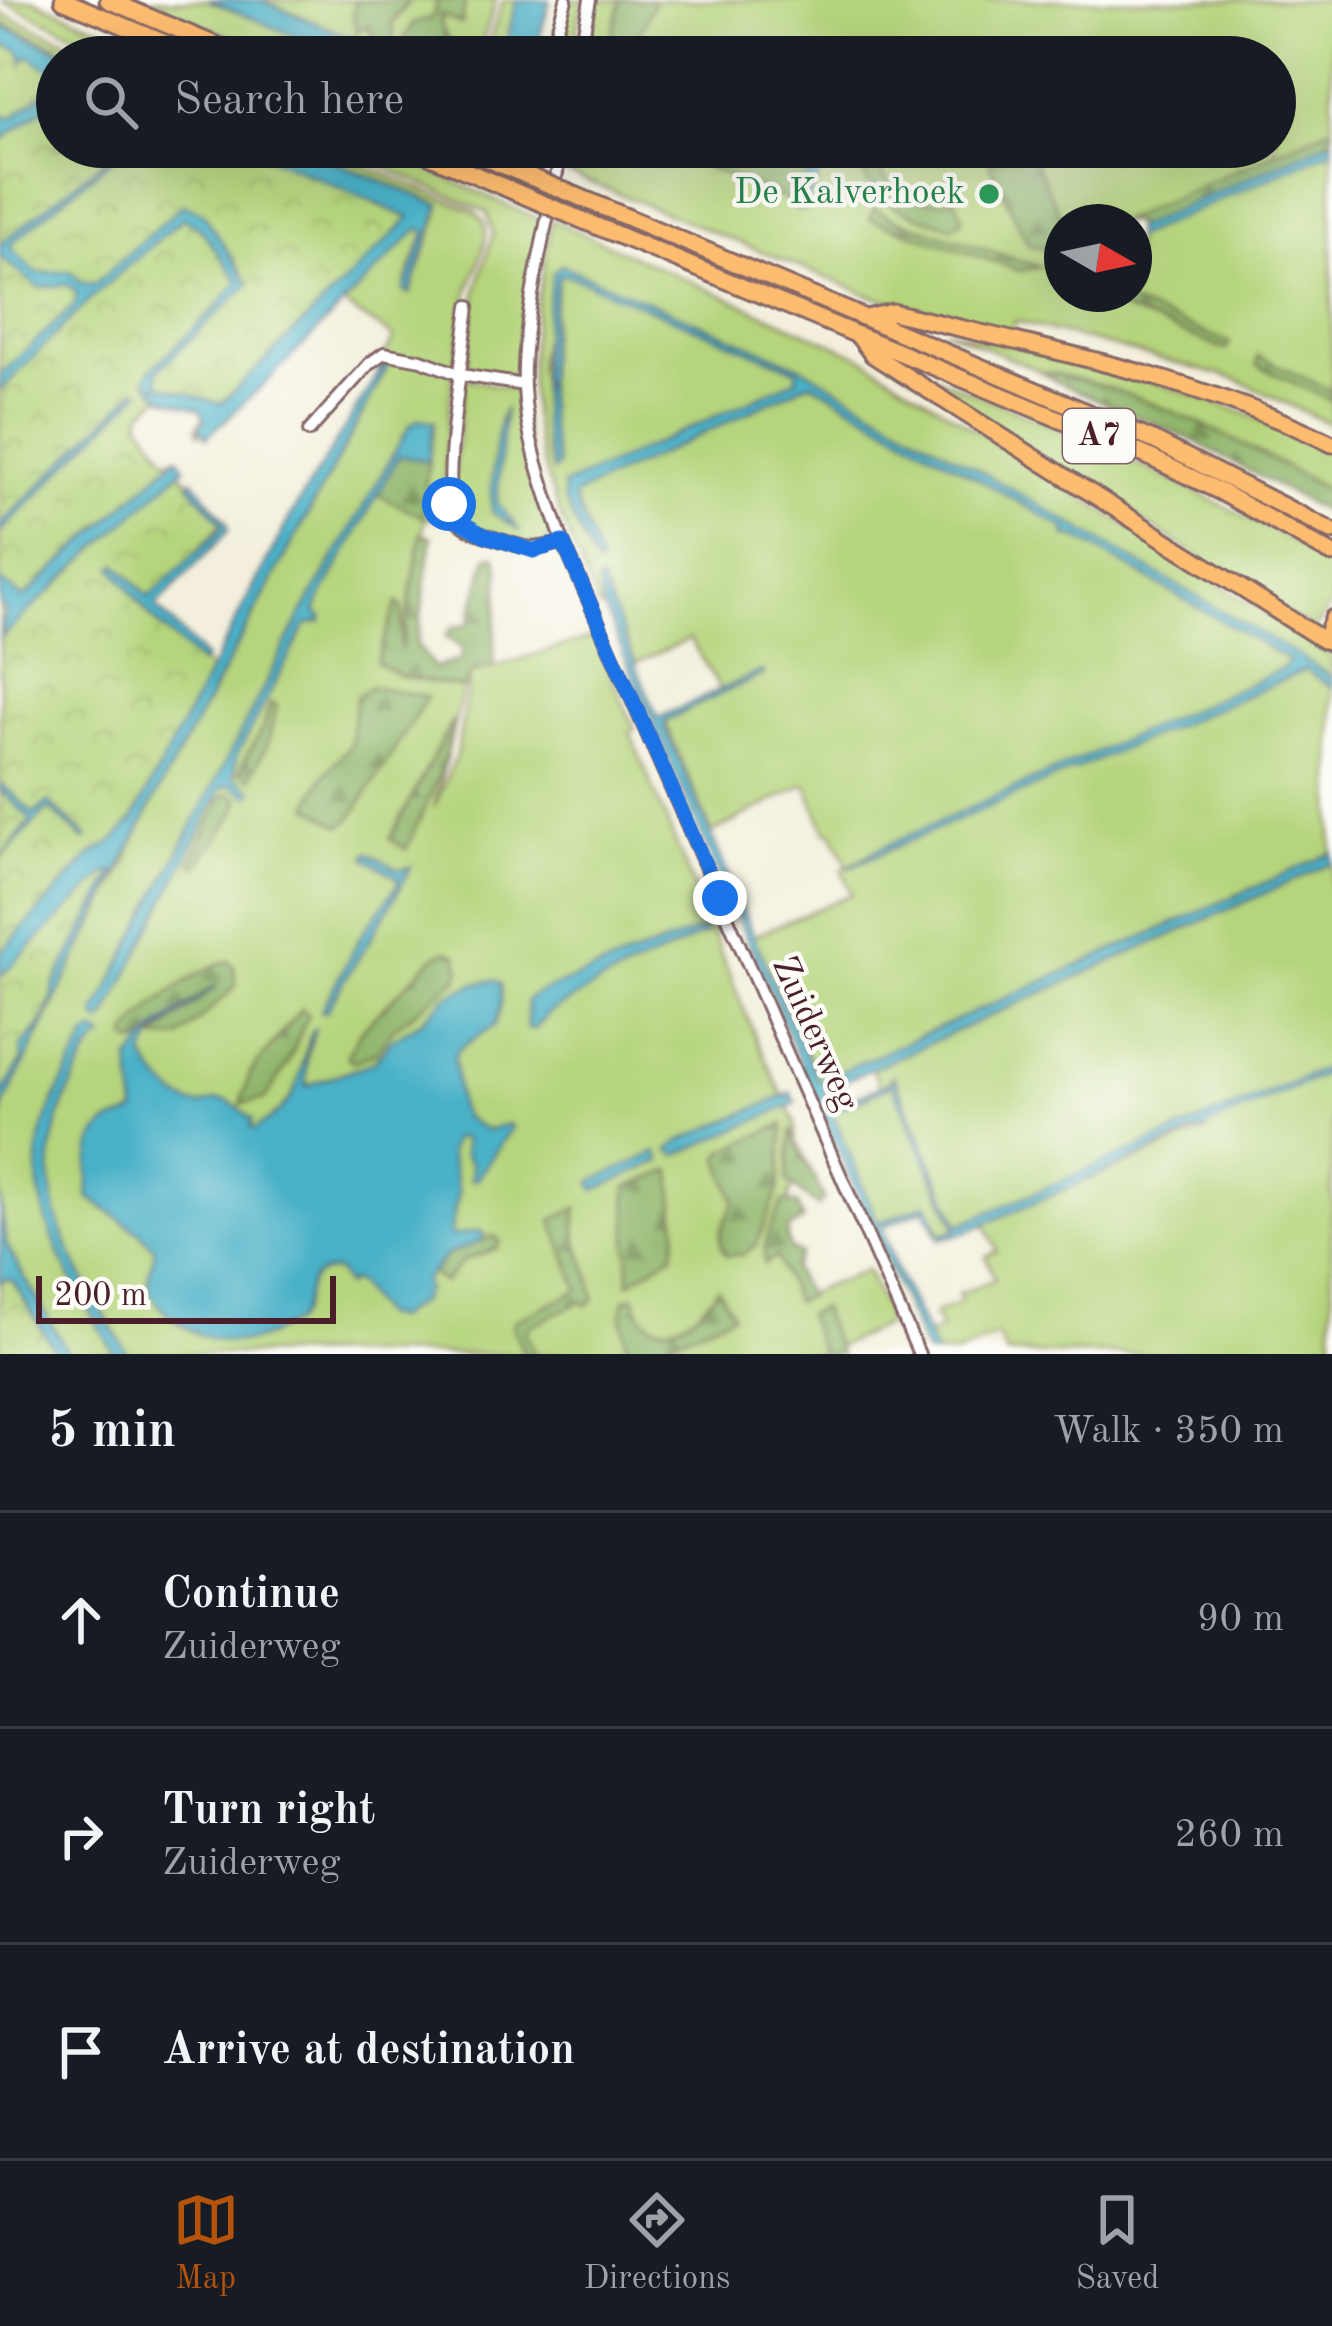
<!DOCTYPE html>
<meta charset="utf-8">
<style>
body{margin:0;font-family:"Old Standard TT",serif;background:#20242c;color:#f1f3f6}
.compass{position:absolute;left:1044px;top:204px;width:108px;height:108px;border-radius:50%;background:#171b24;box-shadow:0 12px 48px #0002;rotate:99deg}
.scale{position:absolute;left:36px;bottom:30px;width:300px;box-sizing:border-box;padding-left:12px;border:6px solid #4a1f2b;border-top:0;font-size:33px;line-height:42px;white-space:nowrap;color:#4a1f2b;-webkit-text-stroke:9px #fdfcf7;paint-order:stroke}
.stop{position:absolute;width:36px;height:36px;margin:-27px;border:9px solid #1a73e8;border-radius:50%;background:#fff}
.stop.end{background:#1a73e8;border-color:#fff;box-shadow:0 3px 12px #0008}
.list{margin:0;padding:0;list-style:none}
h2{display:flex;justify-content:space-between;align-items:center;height:156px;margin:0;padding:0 48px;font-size:51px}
h2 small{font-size:39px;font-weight:400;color:#9ea1a6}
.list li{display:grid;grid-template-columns:78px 1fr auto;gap:36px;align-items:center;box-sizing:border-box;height:216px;padding:0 48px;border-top:3px solid #363941}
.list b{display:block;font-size:45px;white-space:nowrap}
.list p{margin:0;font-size:39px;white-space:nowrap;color:#9ea1a6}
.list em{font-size:39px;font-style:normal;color:#9ea1a6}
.icon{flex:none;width:66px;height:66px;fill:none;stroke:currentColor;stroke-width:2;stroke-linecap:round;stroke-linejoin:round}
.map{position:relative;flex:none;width:1332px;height:1354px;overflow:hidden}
.search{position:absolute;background:#171b24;box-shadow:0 12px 48px #0002;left:36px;right:36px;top:36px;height:132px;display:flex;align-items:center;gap:30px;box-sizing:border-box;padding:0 42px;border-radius:66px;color:#9ea1a6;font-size:45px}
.sheet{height:804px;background:#171b24}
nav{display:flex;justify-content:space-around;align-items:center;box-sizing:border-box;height:168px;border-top:3px solid #363941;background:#171b24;font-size:33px;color:#9ea1a6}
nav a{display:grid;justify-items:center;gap:6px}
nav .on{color:#b45309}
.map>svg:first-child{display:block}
</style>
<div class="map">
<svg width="1332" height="1354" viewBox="0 0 1332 1354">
<defs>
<pattern id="forest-firs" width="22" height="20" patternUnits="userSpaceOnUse" patternTransform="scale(3)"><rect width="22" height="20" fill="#90b66c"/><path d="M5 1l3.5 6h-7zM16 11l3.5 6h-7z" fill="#789359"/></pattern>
<pattern id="park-crowns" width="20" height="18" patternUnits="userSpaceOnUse" patternTransform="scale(3)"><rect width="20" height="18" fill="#b5d47c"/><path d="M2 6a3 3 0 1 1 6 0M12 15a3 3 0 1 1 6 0" fill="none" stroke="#9db66b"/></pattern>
</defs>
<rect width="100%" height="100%" fill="#fdfcf7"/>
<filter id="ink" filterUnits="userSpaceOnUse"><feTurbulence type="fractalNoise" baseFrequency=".00833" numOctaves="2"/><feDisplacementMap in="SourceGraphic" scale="24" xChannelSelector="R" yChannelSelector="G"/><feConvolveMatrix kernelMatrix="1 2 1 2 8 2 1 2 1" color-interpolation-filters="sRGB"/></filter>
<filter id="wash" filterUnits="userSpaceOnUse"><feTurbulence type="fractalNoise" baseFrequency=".004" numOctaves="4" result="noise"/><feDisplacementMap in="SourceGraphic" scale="48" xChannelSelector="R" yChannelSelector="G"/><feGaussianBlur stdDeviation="2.7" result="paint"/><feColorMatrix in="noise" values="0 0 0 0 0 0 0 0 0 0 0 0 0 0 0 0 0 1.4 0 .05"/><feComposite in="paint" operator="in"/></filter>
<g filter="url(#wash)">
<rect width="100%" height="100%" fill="#f3efdc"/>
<path fill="#b5d47c" stroke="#807a54" stroke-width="3" fill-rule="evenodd" d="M0,0H34L170,57H127Z
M143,0H208L345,57H279Z
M261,0H356L353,14L357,31L362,26L390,27L410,0H496L478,57H398Z
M503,0H517L503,57H484Z
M566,0H583L572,57H550Z
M592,0H1332V425L1236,379L1015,321L1011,332L874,297L562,171L567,147H1275V57H582ZM1062,222H1134V294H1062Z
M0,13L106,57H76L0,25Z
M298,147H319L472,210C480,215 486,222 486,232C485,253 472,276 467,296C457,348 434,475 452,521L425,518L403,673L465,680L434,808L457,753L470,674L594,637L635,729L630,732L759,1046L795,1121L796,1175L777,1238L798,1297L867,1270L890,1323L837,1347L821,1309L834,1354H62L6,1245L0,1195L3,1107L156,796L388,366L378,369L394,337L342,304L418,228L426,231L406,281L410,293L439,214L440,204ZM434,422L425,490L383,473Z
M338,147H379L542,221L518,372L513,376L473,370L467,362L477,288L493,234L487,212Z
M552,220L862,357L1332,656V677L800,366L561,265L538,360L546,449L553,471L558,466C539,402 548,341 559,276L568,274L797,370L798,379L564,486L600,564L574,497L579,493L811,382L1066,529V536L1078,538L1289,660L1284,668L878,849L848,867L1305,670L1332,687V853L819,1081L753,936L852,894L842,871L847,865L832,832H826L806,784L712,833L665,722L763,672L721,691L690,639L636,663L600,581L597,584L604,608L599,609C569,535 531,460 530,378C530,325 544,272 552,220Z
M944,329C1076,362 1210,389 1332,452V493L1201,424L1146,402L1040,371Z
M878,353C1033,417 1187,480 1332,564V604L1314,630Z
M468,379L517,390L532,468L552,531L545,543L530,545L471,525L456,509L452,489L464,383Z
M1332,863V1065L963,1227L959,1225L894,1076L880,1087L872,1069Z
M1332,1071V1354H1006L998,1336L957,1354H936L927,1336L940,1330L934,1314L961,1302L958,1294L995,1279L986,1256L997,1251L985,1223L1206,1131L1207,1126Z
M892,1085L956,1227L954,1230L940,1234L927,1204L878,1223L832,1112Z"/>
<path fill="url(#forest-firs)" stroke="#6d6a4c" stroke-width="3" d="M356,0H410L392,21L394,36L388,51L376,43L368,25L356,32L353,14Z
M437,0H465L462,24L440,15L443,31L460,57H411L398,49L413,24L433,17Z
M621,0H655L629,57H606Z
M1332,127V140L1134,229V222H1119Z
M657,147H822L794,208L787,200Z
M860,147H873C876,186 918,210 955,198L963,219L952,227C910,213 856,203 860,147Z
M1028,147L1064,222L1062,255L1028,244L989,163Z
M874,207L891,218L1040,267L1020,271L870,219Z
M1082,294H1106L1230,343L1226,350Z
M1258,356L1332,391V401L1257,365Z
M1040,371C1144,390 1241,441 1332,493V516L1192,440L1058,383Z
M393,454L428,461L423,517L372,492Z
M421,534L432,537L417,645L435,668L460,660L463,649L446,636L452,627L469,624L487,557L495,555L500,569L493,667L470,674L464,688L402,677L376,662L397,603L402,606L401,650Z
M371,686L427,697L351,819L341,826L309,806L322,778L350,745L356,697Z
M270,703L277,706L268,742L251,778L238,772L264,725Z
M452,721L445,763L406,849L390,839Z
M228,793L239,798C238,818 209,846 198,866L191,863L221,798Z
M446,951L457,955L461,969L457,979L394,1028L375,1053L353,1062L347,1056L361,1030L435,956Z
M228,961L234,966L236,986L180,1038L153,1039L217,985C192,998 155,1040 134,1044L127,1039C134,1014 202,966 228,961Z
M301,1009L308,1015L288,1063L265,1099L241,1104L250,1073Z
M784,1124L779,1190L756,1245L742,1255H726C712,1235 727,1220 735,1201L720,1159L723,1151Z
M791,1132L824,1198L818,1207L787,1181Z
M672,1170L677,1232L673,1254L629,1283L627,1187Z
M783,1202L797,1204L803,1220L788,1229L787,1241L791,1250L800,1254L793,1268L807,1296L795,1302L776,1256L765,1264C761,1241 773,1222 783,1202Z
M578,1208C568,1241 593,1267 594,1299L587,1306L582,1301L528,1327L526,1332L535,1354H524L513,1328L515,1320L579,1290L552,1220Z
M494,1236L500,1241L497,1248L463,1261L443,1283L432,1274L446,1255Z
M718,1288L733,1314L642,1354H628L622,1317L625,1299L634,1297C648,1351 698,1320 718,1288Z
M820,1308L840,1354H822L806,1315Z"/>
<path fill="url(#park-crowns)" stroke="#807a54" stroke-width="3" d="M0,22L83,57H57V147H295L386,183L417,227L205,432L199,434L197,427L205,416L204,409L160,397L142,412L141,422L168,460L175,457L182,464L178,468L224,522L150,602L215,676L130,847L129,858L0,1103Z
M0,1211L5,1265L62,1354H0Z"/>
<path fill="#49b1c8" stroke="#4a687a" stroke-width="3" fill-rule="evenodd" d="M208,0H261L397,57H345Z
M517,0H550L534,57H503Z
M0,25L76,57H57V69L45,67L28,55L23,62L20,51L0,44Z
M57,84V99L0,141V113L11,118Z
M1332,140V150L1134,238V229Z
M121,147H126L13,242L11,248L37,273L69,271L82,282L94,284L183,204L204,214L249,284L158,370L159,384L153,388L146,380L149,371L216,308L238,281L200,228L183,218L90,299L0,391V375L74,305L77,294L68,284L39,288L0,257V244Z
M246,147H298L440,205L410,294L404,291L426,232L419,228L270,379L207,437L199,426L205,420L200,409L165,398L154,390L161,385L221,404L410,218Z
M822,147H832L803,211L794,208Z
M561,265L800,366L1295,654L1332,677V687L1305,670L847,868L878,849L1284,668L1289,660L1078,538L1065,536L1066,529L811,382L579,493L574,498L598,557L600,565L596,566L564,500L563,486L797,379V370L568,275L559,276C546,339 540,404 558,466L553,471C532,405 542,339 553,273Z
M384,364H389L156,796L3,1107L0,1130V1097L22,1060L21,1046C38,1031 53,1008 54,985L114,872L106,873L0,977V953L91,855L111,843L132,821L291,515Z
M137,389L139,393L0,533V525Z
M504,411L497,503L520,531L492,512C490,494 495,423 504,411Z
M418,419L434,422L428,461L399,456L318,603L316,612L322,617L321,622L306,625L236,757L233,776L253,791L249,796L231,785L222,787L106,1018L100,1023L95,1015L300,617L410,425Z
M178,456L185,467L0,638L5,611L0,605V580L23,598Z
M193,480L227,522L228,531L156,606L205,658L200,664L150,616L113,568L117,564L149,597L220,530L222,523L189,484Z
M601,581L658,718L762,671L764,674L677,715L665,722V728C718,845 762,965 819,1081L1332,853V863L824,1090L829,1108L890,1082L893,1076L959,1225L1332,1065V1071L1208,1126L1204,1132L1200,1130L964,1233L939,1239L925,1209L882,1227L896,1269L936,1354H926C819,1107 711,857 604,608L597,583ZM892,1085L956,1226L954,1231L940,1234L928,1203L878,1223L832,1112Z
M2,784L34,814L48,802L87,837L84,840L51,810H47L0,859L31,820L0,790Z
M368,852L399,870L411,867C385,919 354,962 326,1012L321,1011L360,937L398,884V878L366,858Z
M704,928V934L597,985L549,1013L534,1029H527V1000L535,994Z
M495,980L501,984V1005L495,1025L460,1048L454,1057L459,1108L464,1117L487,1131L508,1124L512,1127L477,1179L471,1180L472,1165L464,1154V1139L454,1138L449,1151L458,1192L450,1236L481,1231L484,1234L481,1241L446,1255L423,1282L427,1289L421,1295L422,1300L395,1319L381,1316L356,1283L350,1281L346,1286L337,1271C298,1268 312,1305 294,1322C290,1326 283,1327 278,1330C242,1353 199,1341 168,1314C139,1289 149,1279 155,1249L140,1233L88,1197C91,1174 83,1138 109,1123C119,1118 127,1119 136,1112L130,1060L158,1027L217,985L155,1034L144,1056C153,1074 179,1107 202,1105C205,1104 217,1099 221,1100C233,1100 244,1113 253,1120L250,1126L254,1130C265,1122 277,1116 286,1104C304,1083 301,1052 315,1027L307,1056L306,1086L374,1062L391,1040L420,1022L447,996L473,984Z
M95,1032L104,1038C89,1045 80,1070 71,1088C19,1194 76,1265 128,1354H115C78,1292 20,1206 43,1129C53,1097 73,1066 87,1036Z
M791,1093L796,1103L677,1155L669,1150L680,1141Z
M657,1152L661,1161L595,1190L591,1182Z
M0,1195L6,1245L69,1354H57L12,1280L4,1279L0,1283Z"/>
</g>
<g filter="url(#ink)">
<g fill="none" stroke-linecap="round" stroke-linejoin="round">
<defs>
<path id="minor" d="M549,57L566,0
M579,57L590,0
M562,147C549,218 521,318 524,388C526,441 546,493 563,542L919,1354
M469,306C465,342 438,498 457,520C467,531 487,536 500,540C528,549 534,551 563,542
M309,431L370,363L384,353L421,360L461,375L524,385"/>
<path id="major" d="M1332,617L1323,640L1332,645"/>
<path id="highway" d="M63,0L198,57
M108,0L244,57
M410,147L511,190
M459,147L516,171
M577,196L1155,441L1332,531
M570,215L1145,455L1221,492L1332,554
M867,318L892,312C1040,348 1194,376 1332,444
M860,338L873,355L1323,640"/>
</defs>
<use href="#minor" stroke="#856869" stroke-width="16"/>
<use href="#major" stroke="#856869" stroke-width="18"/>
<use href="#highway" stroke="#856869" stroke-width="21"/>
<use href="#minor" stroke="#fff" stroke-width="10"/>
<use href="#major" stroke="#febc70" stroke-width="12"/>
<use href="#highway" stroke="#febc70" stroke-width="15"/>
<defs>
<path id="highway-bridge" d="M516,171L577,196
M511,190L570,215"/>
</defs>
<use href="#highway-bridge" stroke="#856869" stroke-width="21" stroke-linecap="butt"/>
<use href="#highway-bridge" stroke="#febc70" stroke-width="15"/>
</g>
</g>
<g fill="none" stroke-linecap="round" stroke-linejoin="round" filter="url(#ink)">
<path stroke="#1a73e8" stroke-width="15" d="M449,504L456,519L484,535L534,551L563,542L720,898"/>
</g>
<circle fill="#2e9e5b" stroke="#fdfcf7" stroke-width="4.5" cx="989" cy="194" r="12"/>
<g text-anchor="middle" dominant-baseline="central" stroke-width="9" stroke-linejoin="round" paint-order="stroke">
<rect fill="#fdfcf7" stroke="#806168" stroke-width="3" x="1063" y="409" width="72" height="54" rx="9"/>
<g font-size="33" font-weight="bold" fill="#4a1f2b">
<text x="1099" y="436">A7</text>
</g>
<g font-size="36" fill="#27864d" stroke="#fdfcf7" text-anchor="end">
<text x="965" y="194">De Kalverhoek</text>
</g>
<g font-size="36" fill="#4a1f2b" stroke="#fdfcf7">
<text transform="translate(814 1034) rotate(66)">Zuiderweg</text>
</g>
</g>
</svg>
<svg class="compass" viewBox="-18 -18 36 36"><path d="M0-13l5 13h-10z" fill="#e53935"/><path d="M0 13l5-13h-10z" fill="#9ea1a6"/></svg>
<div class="scale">200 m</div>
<div class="stop" style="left:449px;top:504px"></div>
<div class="stop end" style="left:720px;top:898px"></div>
<div class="search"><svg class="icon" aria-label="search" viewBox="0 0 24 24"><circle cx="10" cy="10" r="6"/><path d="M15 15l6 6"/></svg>Search here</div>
</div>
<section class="sheet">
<h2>5 min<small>Walk · 350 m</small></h2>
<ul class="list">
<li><svg class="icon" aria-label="ahead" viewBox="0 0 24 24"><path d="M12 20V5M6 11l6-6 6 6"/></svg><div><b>Continue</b><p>Zuiderweg</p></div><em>90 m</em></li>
<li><svg class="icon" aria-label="right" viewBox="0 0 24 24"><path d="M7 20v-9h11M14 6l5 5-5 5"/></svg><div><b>Turn right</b><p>Zuiderweg</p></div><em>260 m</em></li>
<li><svg class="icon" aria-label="arrive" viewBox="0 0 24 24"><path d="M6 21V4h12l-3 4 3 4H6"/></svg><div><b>Arrive at destination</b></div></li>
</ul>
</section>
<nav>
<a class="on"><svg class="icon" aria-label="map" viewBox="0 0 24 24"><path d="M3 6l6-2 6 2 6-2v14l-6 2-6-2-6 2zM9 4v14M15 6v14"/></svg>Map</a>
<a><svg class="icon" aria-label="directions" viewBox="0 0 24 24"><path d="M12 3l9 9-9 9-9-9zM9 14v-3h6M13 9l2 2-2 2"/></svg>Directions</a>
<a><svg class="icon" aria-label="saved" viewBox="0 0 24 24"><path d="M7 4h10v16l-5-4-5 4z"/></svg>Saved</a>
</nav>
